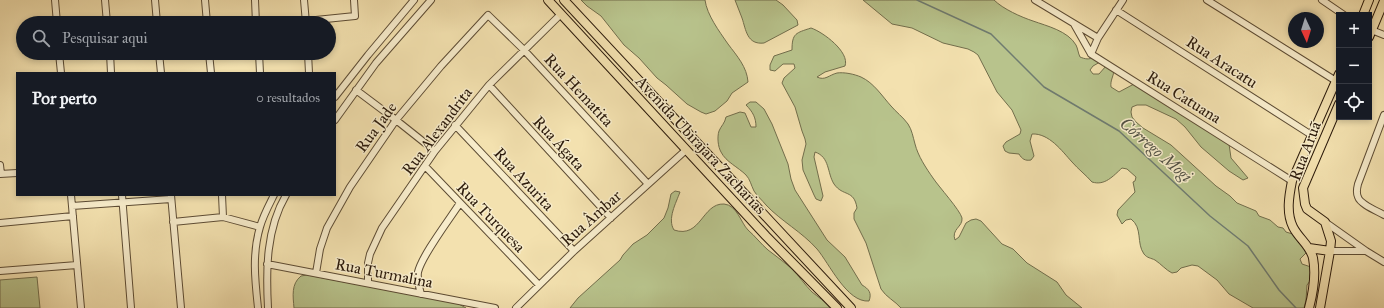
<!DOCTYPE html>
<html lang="pt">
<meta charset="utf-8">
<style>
body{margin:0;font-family:"IM FELL Great Primer",serif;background:#242831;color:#f1f3f6}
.controls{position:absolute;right:12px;top:12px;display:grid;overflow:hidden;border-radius:0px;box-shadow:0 2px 6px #0003}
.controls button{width:36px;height:36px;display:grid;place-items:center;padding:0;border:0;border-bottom:1px solid #363941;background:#171b24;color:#f1f3f6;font:20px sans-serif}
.compass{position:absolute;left:1288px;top:12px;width:36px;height:36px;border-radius:50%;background:#171b24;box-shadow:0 2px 6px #0003;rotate:176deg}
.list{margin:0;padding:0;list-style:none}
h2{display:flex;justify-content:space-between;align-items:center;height:52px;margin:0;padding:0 16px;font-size:17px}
h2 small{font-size:13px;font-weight:400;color:#9ea1a6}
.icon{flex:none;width:22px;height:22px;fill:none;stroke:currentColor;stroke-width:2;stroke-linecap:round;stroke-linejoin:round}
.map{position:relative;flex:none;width:1384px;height:308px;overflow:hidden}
.search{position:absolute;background:#171b24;box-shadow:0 2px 6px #0003;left:16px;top:16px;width:320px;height:44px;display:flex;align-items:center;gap:10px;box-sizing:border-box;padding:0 14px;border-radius:22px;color:#9ea1a6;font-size:15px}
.panel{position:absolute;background:#171b24;box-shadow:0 2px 6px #0003;left:16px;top:72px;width:320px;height:124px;border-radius:0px}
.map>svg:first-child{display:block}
</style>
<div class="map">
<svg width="1384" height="308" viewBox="0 0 1384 308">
<rect width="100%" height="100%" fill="#f3e1af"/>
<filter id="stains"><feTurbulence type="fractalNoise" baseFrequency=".005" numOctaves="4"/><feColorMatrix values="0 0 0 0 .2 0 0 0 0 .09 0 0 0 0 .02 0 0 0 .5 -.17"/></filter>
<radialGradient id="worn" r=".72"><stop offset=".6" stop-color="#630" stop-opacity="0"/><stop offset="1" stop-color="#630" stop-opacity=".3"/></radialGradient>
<path fill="#b8c38c" stroke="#726e4c" d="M581,0H705C707,15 719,31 728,44C737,56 747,67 748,82L732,93L727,101L715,111L706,114L701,112L687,104L666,85L657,78L639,58L624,45L601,16L587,6Z
M735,0H776L783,5L797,20L798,25L764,43C747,45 746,30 742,18C740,12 737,6 735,0Z
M863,0H994C1003,9 1021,17 1033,21C1047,26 1068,31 1076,45C1078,49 1078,53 1080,57C1085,59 1089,60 1094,57L1100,62L1093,66L1090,70L1093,74H1099L1106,66L1114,69C1114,76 1110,80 1111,87L1119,92L1134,84L1155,98L1164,101L1229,144L1231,158L1248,178L1243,180L1229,171L1201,147L1185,127L1176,119L1146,105H1137L1132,107L1131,112L1132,117L1136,122L1143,128L1171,145L1216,186L1230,196L1237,203L1256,211L1259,216L1270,220L1278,227L1283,228L1286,232L1296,235L1307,252L1300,259L1302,264L1311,267L1310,281L1307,285L1306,300L1304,308H1253L1229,294L1217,280L1198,266L1192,265L1181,268L1177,272L1172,273C1166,270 1161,264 1155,260C1151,258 1147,258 1144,254C1136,243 1143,228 1131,219L1126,220L1122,224L1117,215L1118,210L1135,192L1133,182L1135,181L1136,177L1127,169L1122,168C1113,176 1105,186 1092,182C1086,175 1078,169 1072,162C1062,151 1049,133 1032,134L1030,141L1034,156L1031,160C1025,161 1022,159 1019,154L1009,153L1005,151L1003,146L1006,142L1020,134L1021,130L1012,110L997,92L978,55L974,52L968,49L943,43L912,28L892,24Z
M811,28C823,32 850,52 845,66L825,72L817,77C825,81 829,75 837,73C844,72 854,74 861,77C874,83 882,96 891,106C896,112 903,117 908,124C912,130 913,137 915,144C918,156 926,168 933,178C939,187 960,210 962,218C963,227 951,229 955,240L959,237L966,223L971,220L976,219L981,221L1002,244L1013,249L1027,263L1057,282L1066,295L1082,308H901C895,301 886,297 881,289L866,243L854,219V213L857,208C854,189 843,197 834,184C827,173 830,157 815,152L814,157L823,196L821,201L816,199L814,195L803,170L802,160L806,144L805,139L802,131L795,107L782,83L784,78L795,68L794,64H783L775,71L770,70V65L774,56L792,50C792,33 796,33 811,28Z
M750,102H756L764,109L772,124L788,164L791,179L795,190L827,240L845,257L862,285C869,289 872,293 869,301C847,303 829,263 817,249C802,232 781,221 766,205C762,200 757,196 754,191C751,185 750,179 746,175C738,167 726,162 721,152C718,147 717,137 719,131C721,126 725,123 726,117L740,112L745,113L751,127H756C756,118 753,112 746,105Z
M675,191L680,192C676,203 667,219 674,230C701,239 702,203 724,204C737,205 741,223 748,230C755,236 761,244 768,250C776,256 784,262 792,269C799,276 805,285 812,292C818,297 825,301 830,308H570L578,298L620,260L623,255L633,244L647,235L664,218L668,208L671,194Z
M307,275L457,303L466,308H294C293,296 291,284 301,276Z
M37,277L40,308H0V280Z"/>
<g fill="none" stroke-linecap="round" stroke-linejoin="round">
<path stroke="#6f7b70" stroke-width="1.5" d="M917,0L991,34L1044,87L1119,131L1210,216L1248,246L1279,290L1296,308"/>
<defs>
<path id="minor" d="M55,0L57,23
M105,0L107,23
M155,0L157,23
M205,0L207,23
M255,0L256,23
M304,0L306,23
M1035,0L1098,38
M1207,0L1336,81
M1322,0L1344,15
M1116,10L1313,136
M306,21L355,16L354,0
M1074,24L1091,54L1292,181
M1369,29L1384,35
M59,53L61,73
M110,53L111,73
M159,53L161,73
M209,53L211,73
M259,53L260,73
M308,53L309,73
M1091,54L1098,38L1123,0
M489,85L611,218
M356,90L396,120L435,151
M335,97L368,55L414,0
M1384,115L1358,184C1357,188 1356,193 1358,197C1360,204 1377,211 1384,215
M335,120L376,63L431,0
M455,125L574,251
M0,165L1,174
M425,166L539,285
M0,174L17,173
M71,195L81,308
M122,195L131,308
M171,195L181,308
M222,195L223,217
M72,206L171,199
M173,222L223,217L260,227
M1325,222L1366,251
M0,223L73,216
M1330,251H1366L1384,262
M267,264L495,308
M0,271L77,265
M316,273L320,249L327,228L350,187L396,120L441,66L488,15L524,50L648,184
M368,283V263L370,254L382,228L435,151L489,85L561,14
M421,294C419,287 417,279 418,272C422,255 449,220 460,203
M258,308C255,280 252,254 260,227C263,216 269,205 274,195
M268,308C266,270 266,229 286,195
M516,308L574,251L686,150"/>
<path id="major" d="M548,0L766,236L837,308
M564,0L851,308
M1363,15L1369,0
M1369,37L1384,1
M1309,248L1330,251
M1309,308C1313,293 1316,274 1313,258C1310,245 1299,239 1293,227C1286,213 1289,196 1292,181L1339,74
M1320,308L1330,251L1331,241L1325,222L1307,209L1305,204L1303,188L1339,104"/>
</defs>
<use href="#minor" stroke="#5d4c34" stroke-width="8"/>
<use href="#major" stroke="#2b1a0b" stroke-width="10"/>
<use href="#minor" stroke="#f7eccb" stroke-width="6"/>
<use href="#major" stroke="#f3e1af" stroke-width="8"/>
</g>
<g text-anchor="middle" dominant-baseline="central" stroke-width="3" stroke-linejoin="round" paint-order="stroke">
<g font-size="16" fill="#2b1a0b" stroke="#f7eccb">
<text transform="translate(1222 62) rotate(33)">Rua Aracatu</text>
<text transform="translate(579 90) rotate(47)">Rua Hematita</text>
<text transform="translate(1184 97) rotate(32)">Rua Catuana</text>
<text transform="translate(376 127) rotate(-54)">Rua Jade</text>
<text transform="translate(437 131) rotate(-53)">Rua Alexandrita</text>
<text transform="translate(559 143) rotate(47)">Rua Ágata</text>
<text transform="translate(701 145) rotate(47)">Avenida Ubirajara Zacharias</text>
<text transform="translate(1305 151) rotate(-69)">Rua Aruã</text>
<text transform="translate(524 179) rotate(47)">Rua Azurita</text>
<text transform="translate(491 217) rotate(46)">Rua Turquesa</text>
<text transform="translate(591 218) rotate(-42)">Rua Âmbar</text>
<text transform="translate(384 273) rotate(11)">Rua Turmalina</text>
</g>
<g font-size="17" font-style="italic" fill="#535346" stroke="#f7eccb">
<text transform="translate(1156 150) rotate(41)">Córrego Mogi</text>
</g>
</g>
<rect width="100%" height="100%" filter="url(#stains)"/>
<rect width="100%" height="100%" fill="url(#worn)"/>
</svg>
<div class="controls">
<button>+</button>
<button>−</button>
<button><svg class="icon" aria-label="locate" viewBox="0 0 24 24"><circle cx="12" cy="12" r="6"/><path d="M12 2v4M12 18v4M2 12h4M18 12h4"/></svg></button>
</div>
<svg class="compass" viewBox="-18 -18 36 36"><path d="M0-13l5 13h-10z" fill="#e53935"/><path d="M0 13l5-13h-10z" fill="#9ea1a6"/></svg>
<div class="search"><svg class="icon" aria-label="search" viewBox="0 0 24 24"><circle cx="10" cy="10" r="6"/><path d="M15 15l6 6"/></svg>Pesquisar aqui</div>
<section class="panel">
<h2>Por perto<small>0 resultados</small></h2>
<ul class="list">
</ul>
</section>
</div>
